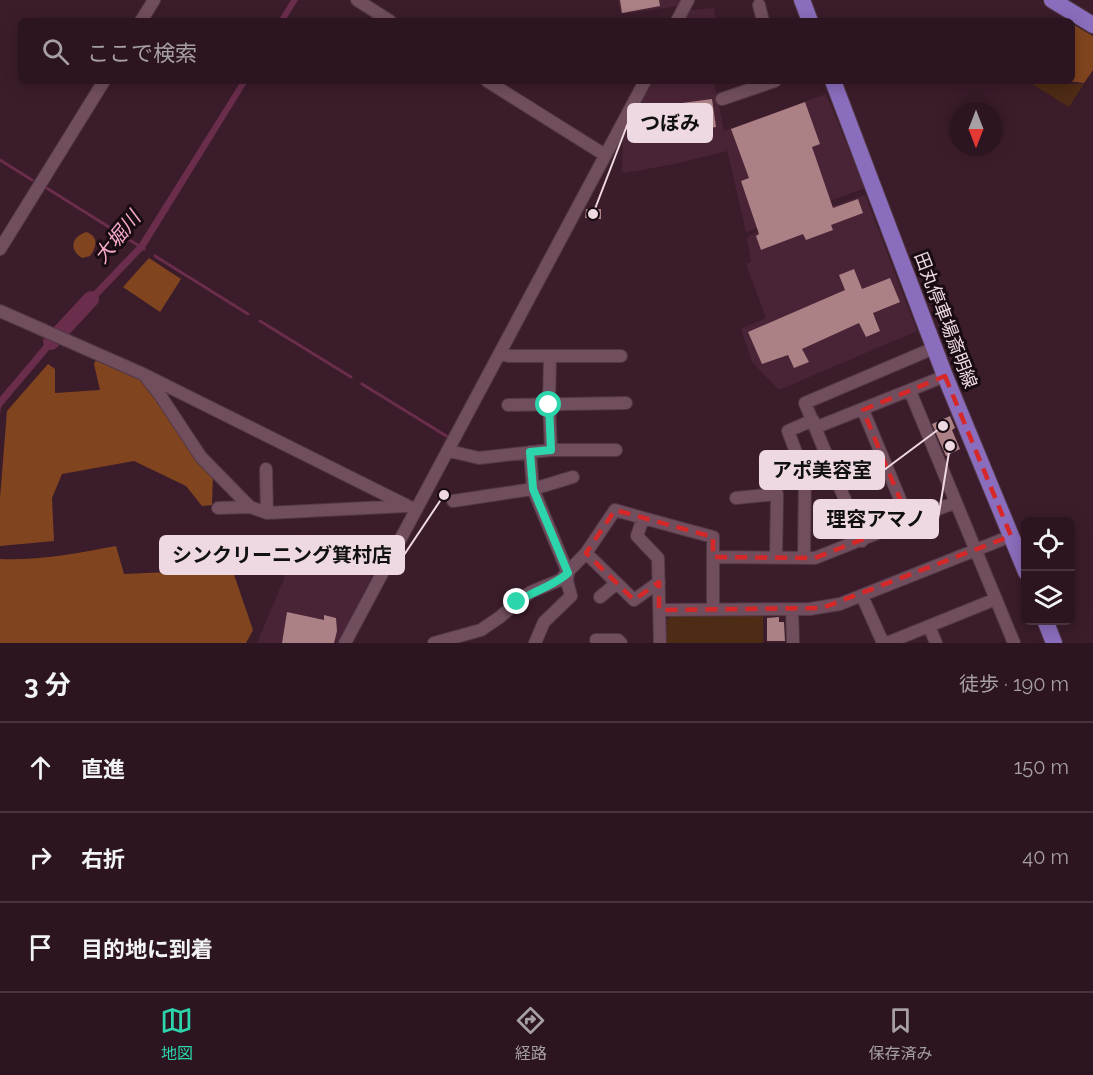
<!DOCTYPE html>
<html lang="ja">
<meta charset="utf-8">
<style>
body{margin:0;font-family:Raleway,"Noto Sans JP",sans-serif;background:#341e29;color:#f1f3f6}
.controls{position:absolute;right:18px;bottom:18px;display:grid;overflow:hidden;border-radius:9px;box-shadow:0 3px 15px #0003}
.controls button{width:54px;height:54px;display:grid;place-items:center;padding:0;border:0;border-bottom:2px solid #48343e;background:#2c1520;color:#f1f3f6;font:30px sans-serif}
.compass{position:absolute;left:949px;top:102px;width:54px;height:54px;border-radius:50%;background:#2c1520;box-shadow:0 3px 15px #0003;rotate:180deg}
.stop{position:absolute;width:18px;height:18px;margin:-14px;border:4px solid #2cd5ab;border-radius:50%;background:#fff}
.stop.end{background:#2cd5ab;border-color:#fff;box-shadow:0 2px 6px #0008}
.list{margin:0;padding:0;list-style:none}
h2{display:flex;justify-content:space-between;align-items:center;height:78px;margin:0;padding:0 24px;font-size:26px}
h2 small{font-size:20px;font-weight:400;color:#a69fa5}
.list li{display:grid;grid-template-columns:39px 1fr auto;gap:18px;align-items:center;box-sizing:border-box;height:90px;padding:0 24px;border-top:2px solid #48343e}
.list b{display:block;font-size:22px;white-space:nowrap}
.list em{font-size:20px;font-style:normal;color:#a69fa5}
.icon{flex:none;width:33px;height:33px;fill:none;stroke:currentColor;stroke-width:2;stroke-linecap:round;stroke-linejoin:round}
.map{position:relative;flex:none;width:1093px;height:643px;overflow:hidden}
.search{position:absolute;background:#2c1520;box-shadow:0 3px 15px #0003;left:18px;right:18px;top:18px;height:66px;display:flex;align-items:center;gap:15px;box-sizing:border-box;padding:0 21px;border-radius:9px;color:#a69fa5;font-size:22px}
.sheet{height:348px;background:#2c1520}
nav{display:flex;justify-content:space-around;align-items:center;box-sizing:border-box;height:84px;border-top:2px solid #48343e;background:#2c1520;font-size:16px;color:#a69fa5}
nav a{display:grid;justify-items:center;gap:3px}
nav .on{color:#2cd5ab}
.map>svg:first-child{display:block}
</style>
<div class="map">
<svg width="1093" height="643" viewBox="0 0 1093 643">
<rect width="100%" height="100%" fill="#3b1c2b"/>
<path fill="#492436" d="M618,0H682L679,6L621,14Z
M714,8L716,21H683L689,10Z
M652,81H714L724,131L826,94L865,188L746,232L726,145L727,151L675,164L625,173L622,171L623,135Z
M865,195L917,331L779,390L752,362L741,329L766,318L746,264L751,262L747,238L752,234Z
M303,534L386,549L338,643H257Z"/>
<path fill="#4e2b15" d="M1027,81H1067L1068,84H1084L1069,107Z
M671,615H763V643H667V620Z"/>
<path fill="#80451f" d="M1072,24L1093,36V70L1084,83L1068,81H1072Z
M86,232C99,236 97,247 90,256L82,258C69,250 71,237 86,232Z
M149,258L181,279L160,312L123,287Z
M96,360L139,377L213,475L212,505L202,506L186,486L134,461L62,474L52,498L54,541L0,546V498L7,411L48,364L55,369V393L100,390L94,364Z
M116,546L124,574L191,571L230,563L253,630L246,643H0V559C39,561 78,553 116,546Z"/>
<path fill="#6a2d4c" d="M291,0H298L285,21H278Z
M241,81H248L145,248L79,317L74,312L139,244Z
M48,340L55,343L1,407L0,414V397Z"/>
<g fill="none" stroke-linecap="round" stroke-linejoin="round">
<path stroke="#6a2d4c" stroke-width="3" d="M0,160L32,180
M45,187L144,249
M155,256L248,314
M260,321L351,377
M362,384L448,437"/>
<path stroke="#6a2d4c" stroke-width="16" d="M51,342L91,299"/>
</g>
<path fill="#ac8186" d="M620,0H659L660,6L622,13Z
M712,99L716,127L670,133L667,105Z
M805,102L820,144L812,147L833,208L858,199L863,213L831,225L833,230L806,240L803,234L761,250L756,236L759,234L741,181L749,178L731,129Z
M586,209H601V219L585,218Z
M854,269L862,289L890,278L900,302L873,313L880,331L866,337L859,323L802,349L809,362L794,368L788,355L762,364L748,332L845,290L839,275Z
M950,416L955,428L952,430L960,449L946,456L932,424Z
M287,612L324,620V615L336,618L337,631L334,643H282Z
M779,617V622H784L785,641H767V618Z"/>
<g fill="none" stroke-linecap="round" stroke-linejoin="round">
<defs>
<path id="minor" d="M357,0L390,21
M759,5L763,21
M141,21L154,0
M677,21L688,0
M487,81L605,155
M722,99L775,81
M0,249L104,81
M0,311L143,374L416,510
M501,352L508,356H621
M550,356L549,404L551,450
M146,377L160,395L201,457L250,507L267,513L406,506
M910,391L1014,643
M508,405L626,403
M863,410L909,521
M817,427L945,376
M449,451L479,458L551,450H616
M530,452L533,489L568,573L567,581L571,596L544,622L535,643
M266,469L267,513
M736,498L777,494L776,558
M453,501L533,489L573,477
M218,508L250,507
M862,541L805,403L934,348
M586,553L634,600L659,582
M713,557V609
M804,557L805,476L788,431L813,420
M862,596L883,643
M600,597L617,583
M792,609L793,643
M659,610L810,609L840,604L1011,536
M929,626L936,643
M596,640H618L621,643
M345,643L645,81
M434,643L481,630L500,617L517,602L531,592L560,580L586,553L615,510L643,518
M660,643L658,558L637,536L643,518L713,537V557L815,558L956,502
M887,643L996,599"/>
<path id="major" d="M802,0L810,21
M1052,0L1093,25
M833,81L945,376L1026,572
M1045,620L1054,643"/>
</defs>
<use href="#minor" stroke="#513844" stroke-width="14"/>
<use href="#major" stroke="#513844" stroke-width="18"/>
<use href="#minor" stroke="#714e5d" stroke-width="12"/>
<use href="#major" stroke="#8b6dbd" stroke-width="16"/>
</g>
<g fill="none" stroke-linecap="round" stroke-linejoin="round">
<path stroke="#2cd5ab" stroke-width="8" d="M517,602C533,591 554,586 568,573L533,489L530,452L551,450L549,405"/>
</g>
<path fill="none" stroke="#d62828" stroke-width="4.5" stroke-dasharray="12 8" stroke-linejoin="round" d="M945,376L1011,536L822,608L659,610V582L634,600L586,553L615,510L713,537V557L815,558L909,521L863,410Z"/>
<g text-anchor="middle" dominant-baseline="central" stroke-width="6" stroke-linejoin="round" paint-order="stroke">
<g font-size="18" fill="#eed8e1" stroke="#190b12">
<text transform="translate(946 320) rotate(69)">田丸停車場斎明線</text>
</g>
<g font-size="20" font-style="italic" fill="#f7aacc" stroke="#190b12">
<text transform="translate(117 237) rotate(-51)">大堀川</text>
</g>
</g>
<path fill="none" stroke="#eed8e1" stroke-width="2" d="M593 214L628 123M943 426L884 470M950 446L938 519M444 495L404 555"/>
<g fill="#eed8e1" stroke="#190b12" stroke-width="2">
<circle cx="593" cy="214" r="6"/>
<circle cx="943" cy="426" r="6"/>
<circle cx="950" cy="446" r="6"/>
<circle cx="444" cy="495" r="6"/>
</g>
<g fill="#eed8e1" stroke="#eed8e1" stroke-width="2">
<rect x="628" y="104" width="84" height="38" rx="6"/>
<rect x="760" y="451" width="124" height="38" rx="6"/>
<rect x="814" y="500" width="124" height="38" rx="6"/>
<rect x="160" y="536" width="244" height="38" rx="6"/>
</g>
<g font-size="20" text-anchor="middle" font-weight="bold" fill="#111">
<text x="670" y="130">つぼみ</text>
<text x="822" y="477">アポ美容室</text>
<text x="876" y="526">理容アマノ</text>
<text x="282" y="562">シンクリーニング箕村店</text>
</g>
</svg>
<div class="controls">
<button><svg class="icon" aria-label="locate" viewBox="0 0 24 24"><circle cx="12" cy="12" r="6"/><path d="M12 2v4M12 18v4M2 12h4M18 12h4"/></svg></button>
<button><svg class="icon" aria-label="layers" viewBox="0 0 24 24"><path d="M12 4l9 5-9 5-9-5zM3 14l9 5 9-5"/></svg></button>
</div>
<svg class="compass" viewBox="-18 -18 36 36"><path d="M0-13l5 13h-10z" fill="#e53935"/><path d="M0 13l5-13h-10z" fill="#a69fa5"/></svg>
<div class="stop" style="left:549px;top:405px"></div>
<div class="stop end" style="left:517px;top:602px"></div>
<div class="search"><svg class="icon" aria-label="search" viewBox="0 0 24 24"><circle cx="10" cy="10" r="6"/><path d="M15 15l6 6"/></svg>ここで検索</div>
</div>
<section class="sheet">
<h2>3 分<small>徒歩 · 190 m</small></h2>
<ul class="list">
<li><svg class="icon" aria-label="ahead" viewBox="0 0 24 24"><path d="M12 20V5M6 11l6-6 6 6"/></svg><div><b>直進</b></div><em>150 m</em></li>
<li><svg class="icon" aria-label="right" viewBox="0 0 24 24"><path d="M7 20v-9h11M14 6l5 5-5 5"/></svg><div><b>右折</b></div><em>40 m</em></li>
<li><svg class="icon" aria-label="arrive" viewBox="0 0 24 24"><path d="M6 21V4h12l-3 4 3 4H6"/></svg><div><b>目的地に到着</b></div></li>
</ul>
</section>
<nav>
<a class="on"><svg class="icon" aria-label="map" viewBox="0 0 24 24"><path d="M3 6l6-2 6 2 6-2v14l-6 2-6-2-6 2zM9 4v14M15 6v14"/></svg>地図</a>
<a><svg class="icon" aria-label="directions" viewBox="0 0 24 24"><path d="M12 3l9 9-9 9-9-9zM9 14v-3h6M13 9l2 2-2 2"/></svg>経路</a>
<a><svg class="icon" aria-label="saved" viewBox="0 0 24 24"><path d="M7 4h10v16l-5-4-5 4z"/></svg>保存済み</a>
</nav>
